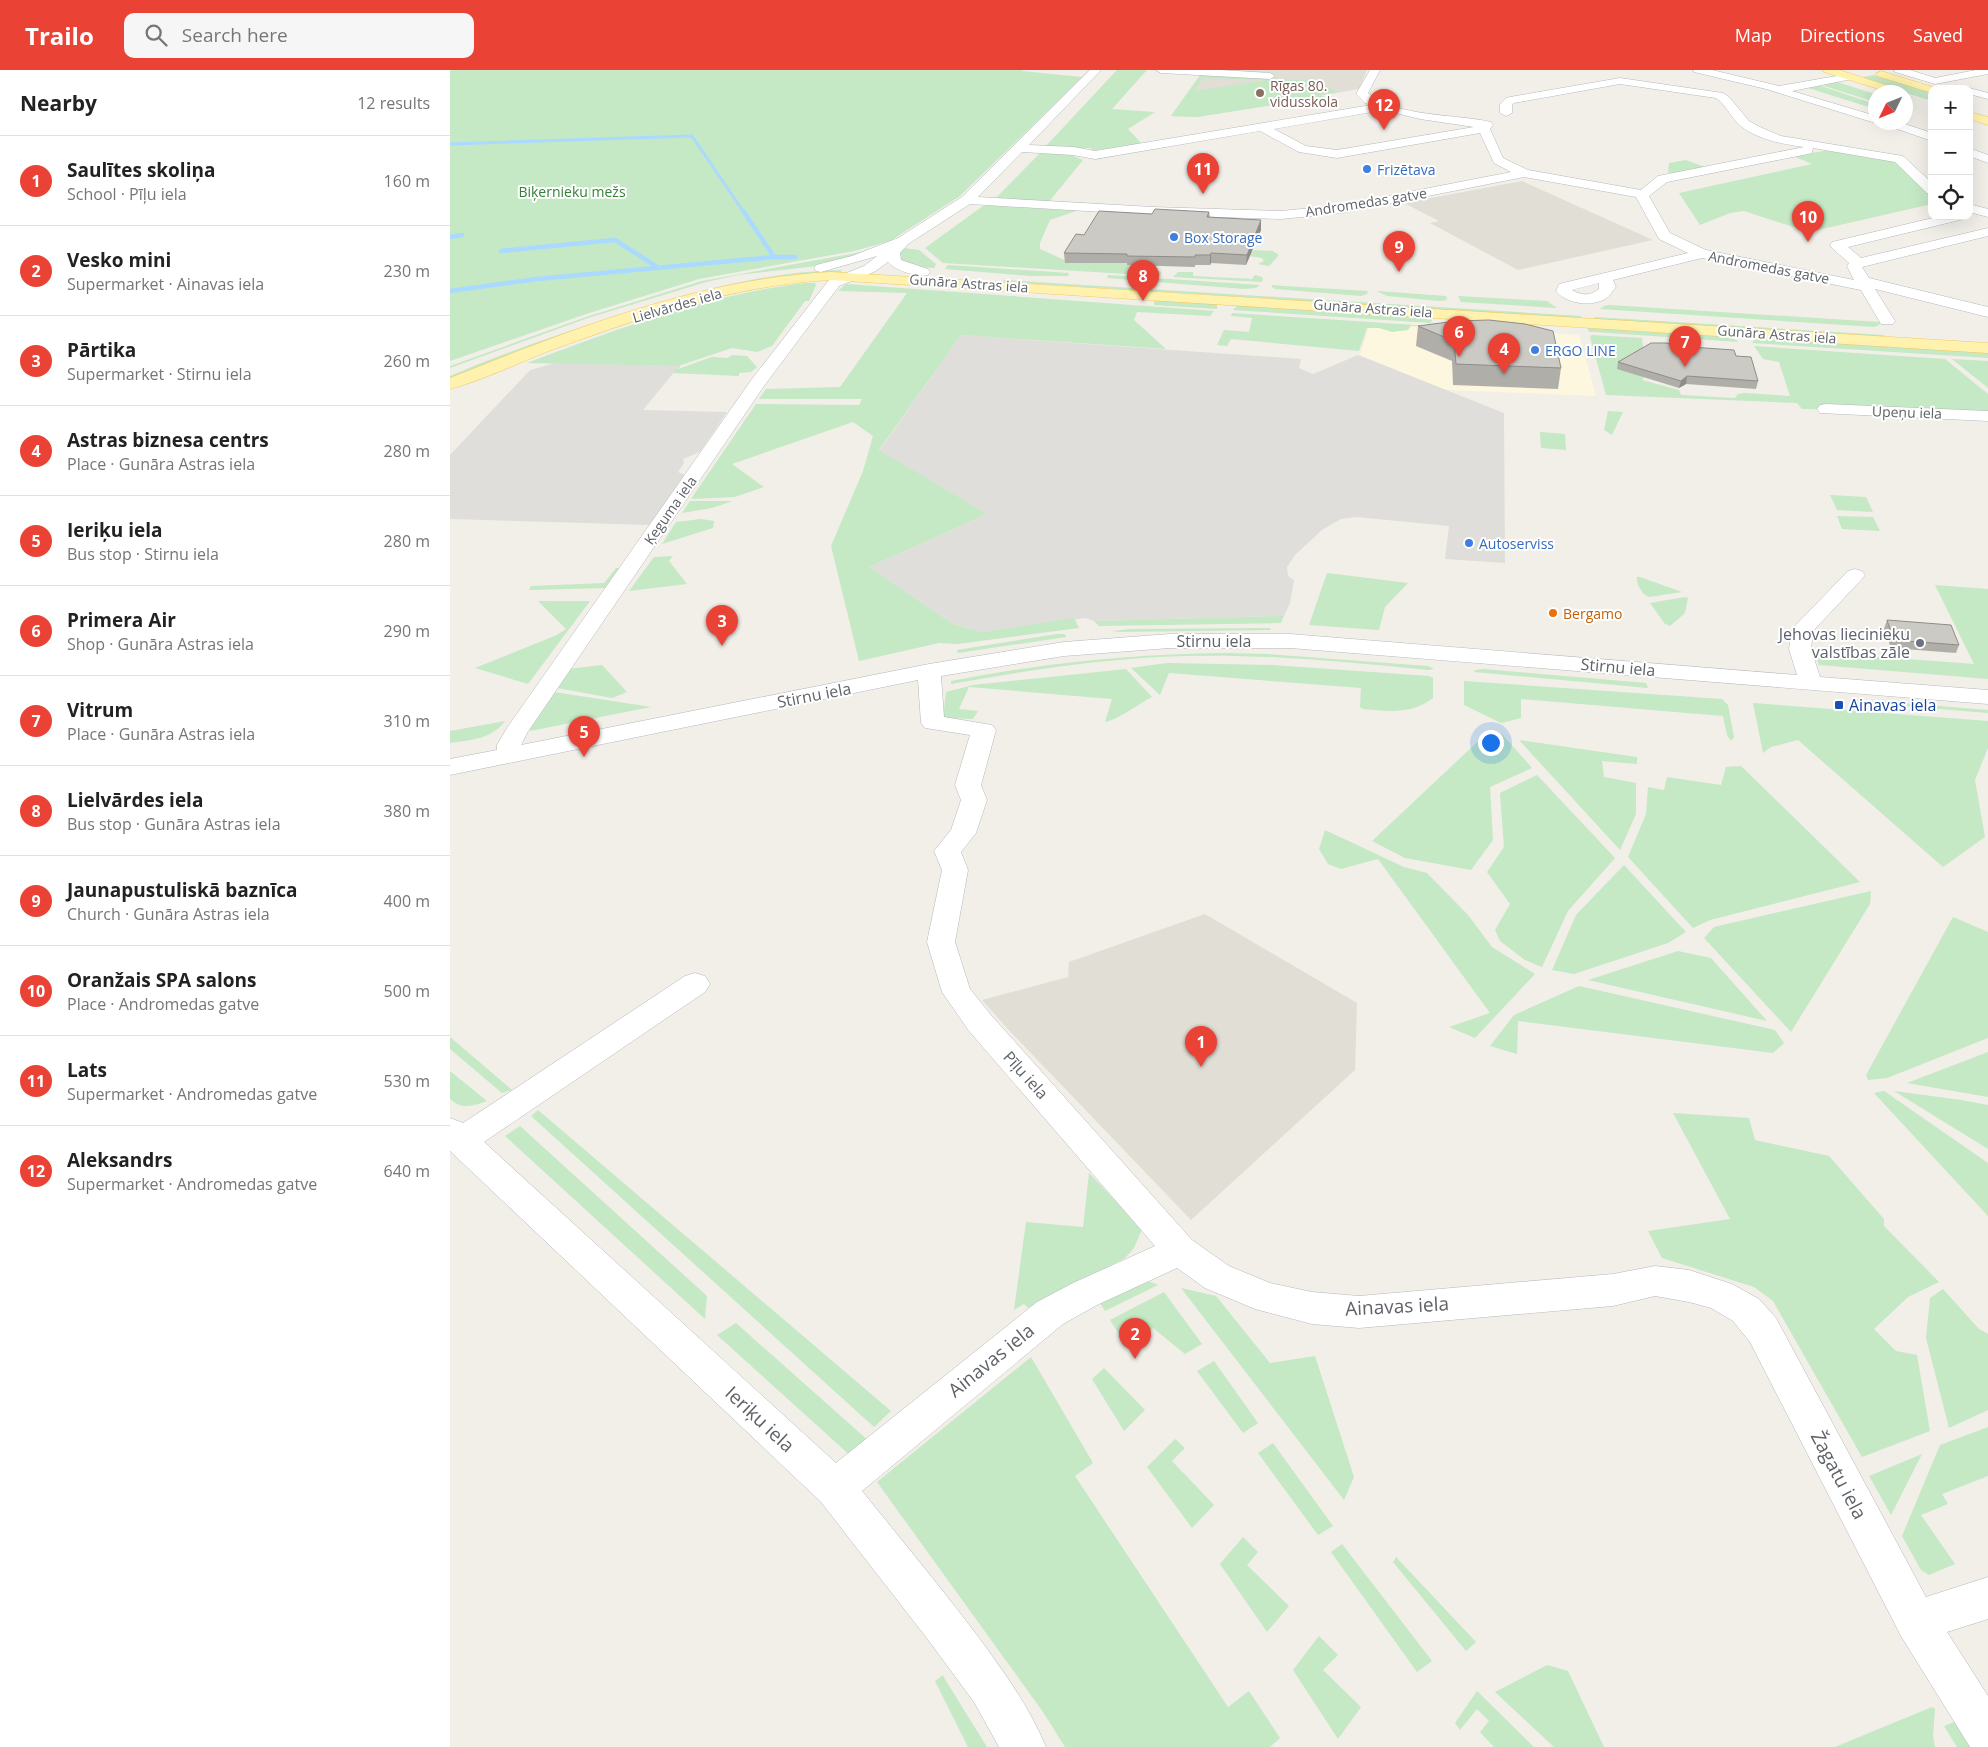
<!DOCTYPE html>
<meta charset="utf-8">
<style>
body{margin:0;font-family:"Open Sans",sans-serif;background:#f6f6f6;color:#222}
.controls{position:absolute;right:15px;top:15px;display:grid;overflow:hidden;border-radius:10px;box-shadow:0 5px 20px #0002}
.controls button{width:45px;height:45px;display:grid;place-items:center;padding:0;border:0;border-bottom:1px solid #e0e0e0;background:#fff;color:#222;font:25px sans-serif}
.compass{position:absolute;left:1418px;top:15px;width:45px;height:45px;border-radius:50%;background:#fff;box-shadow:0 5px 20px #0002;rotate:227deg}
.you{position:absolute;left:1040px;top:672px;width:18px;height:18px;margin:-12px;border:4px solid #fff;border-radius:50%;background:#1a73e8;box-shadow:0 0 0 8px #1a73e833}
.badge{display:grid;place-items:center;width:32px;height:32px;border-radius:50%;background:#ea4335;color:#fff;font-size:16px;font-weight:700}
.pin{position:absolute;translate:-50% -41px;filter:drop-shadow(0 1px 2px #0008)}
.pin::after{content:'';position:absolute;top:26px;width:18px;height:15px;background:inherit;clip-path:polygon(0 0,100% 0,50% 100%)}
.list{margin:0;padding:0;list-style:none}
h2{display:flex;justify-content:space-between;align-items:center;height:65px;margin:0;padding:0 20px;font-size:21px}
h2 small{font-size:16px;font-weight:400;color:#767676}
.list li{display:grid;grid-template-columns:32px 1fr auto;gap:15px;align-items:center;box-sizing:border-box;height:90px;padding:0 20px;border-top:1px solid #e0e0e0}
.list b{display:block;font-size:19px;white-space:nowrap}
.list p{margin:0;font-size:16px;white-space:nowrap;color:#767676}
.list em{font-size:16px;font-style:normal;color:#767676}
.icon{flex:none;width:28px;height:28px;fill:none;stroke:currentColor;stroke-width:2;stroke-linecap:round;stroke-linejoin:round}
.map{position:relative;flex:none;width:1538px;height:1677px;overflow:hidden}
header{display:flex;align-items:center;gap:30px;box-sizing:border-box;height:70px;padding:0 25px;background:#ea4335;color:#fff}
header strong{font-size:24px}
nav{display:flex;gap:28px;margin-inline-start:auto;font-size:18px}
.search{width:350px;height:45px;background:#f6f6f6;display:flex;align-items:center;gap:12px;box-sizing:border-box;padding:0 18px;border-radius:10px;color:#767676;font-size:19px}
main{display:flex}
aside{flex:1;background:#fff}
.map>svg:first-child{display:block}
</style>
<header>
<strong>Trailo</strong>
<div class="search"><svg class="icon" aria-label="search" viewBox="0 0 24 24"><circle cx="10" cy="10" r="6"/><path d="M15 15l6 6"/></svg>Search here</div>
<nav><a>Map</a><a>Directions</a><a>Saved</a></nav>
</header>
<main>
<aside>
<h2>Nearby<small>12 results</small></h2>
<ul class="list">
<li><span class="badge">1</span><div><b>Saulītes skoliņa</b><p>School · Pīļu iela</p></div><em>160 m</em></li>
<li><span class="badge">2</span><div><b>Vesko mini</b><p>Supermarket · Ainavas iela</p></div><em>230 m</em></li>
<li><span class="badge">3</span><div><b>Pārtika</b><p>Supermarket · Stirnu iela</p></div><em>260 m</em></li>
<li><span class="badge">4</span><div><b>Astras biznesa centrs</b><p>Place · Gunāra Astras iela</p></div><em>280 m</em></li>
<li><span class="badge">5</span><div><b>Ieriķu iela</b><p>Bus stop · Stirnu iela</p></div><em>280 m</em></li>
<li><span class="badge">6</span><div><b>Primera Air</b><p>Shop · Gunāra Astras iela</p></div><em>290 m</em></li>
<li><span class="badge">7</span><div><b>Vitrum</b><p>Place · Gunāra Astras iela</p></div><em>310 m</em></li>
<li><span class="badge">8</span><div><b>Lielvārdes iela</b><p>Bus stop · Gunāra Astras iela</p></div><em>380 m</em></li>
<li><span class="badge">9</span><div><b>Jaunapustuliskā baznīca</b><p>Church · Gunāra Astras iela</p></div><em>400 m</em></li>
<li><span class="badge">10</span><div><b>Oranžais SPA salons</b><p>Place · Andromedas gatve</p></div><em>500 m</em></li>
<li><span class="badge">11</span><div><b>Lats</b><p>Supermarket · Andromedas gatve</p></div><em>530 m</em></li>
<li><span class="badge">12</span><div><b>Aleksandrs</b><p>Supermarket · Andromedas gatve</p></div><em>640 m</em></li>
</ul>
</aside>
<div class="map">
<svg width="1538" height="1677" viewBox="0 0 1538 1677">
<rect width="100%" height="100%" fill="#f1efe8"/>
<path fill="#fef7e0" d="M963,254L1129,265L1146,326L996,320L910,285L919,257Z"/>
<path fill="#e0deda" d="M511,265L851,289L849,298L863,304L908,285L1054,343L1055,493L995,489L999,456L906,447L891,449L872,460L845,485L837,497L838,506L844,510L840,533L834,546L644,551L635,548L532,562L503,554L419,497L537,444L429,381Z
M105,293L229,296L193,340L277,342L250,382L233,389L234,393L228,402L235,405L200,455L0,449V385L80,300Z"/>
<path fill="#e1ded6" d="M743,0H917L909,19L747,47L721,46L753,1Z
M1072,111L1203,170L1068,200L980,153L989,151L954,133Z
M755,844L907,933L905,1000L741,1150L557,958L532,930L618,907L619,892Z"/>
<path fill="#c5e8c5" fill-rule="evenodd" d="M0,0H573L572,1L632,7L510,126L440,171L404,181L249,209L136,244L0,291Z
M667,0H697L662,39L705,42L678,59L692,74L640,81L642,78H594Z
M751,4L865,11L887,22L871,25L875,27L747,47L721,46ZM753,8L817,10L745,21Z
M1424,5L1482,23V31L1408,8Z
M1387,12L1425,24V32L1371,15Z
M1368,15L1425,34V39L1355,17Z
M1374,81L1391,82L1444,90L1482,124V134L1359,162L1294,141L1280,143L1250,155L1229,123L1362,94L1343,86Z
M591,82L616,83L633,90L598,133L545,129Z
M1236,90L1255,97L1223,104L1218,102L1219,93Z
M538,135L626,141L600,150L590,173V179L621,193H677L686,195V200L709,201L711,202L710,206L493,193L475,178L533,136Z
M432,176L384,194L288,205L256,212L138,248L0,298V296L136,247L252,211L406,183Z
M454,178L469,180L486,194L484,198L467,197L450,192L448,184Z
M804,180L823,181L829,185L819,196L808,194L814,191L812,188L799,186Z
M498,195L619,203L618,206H580L495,199Z
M391,200L392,201L389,203L310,211L0,310V306C55,282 112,263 168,246C244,222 311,202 391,200Z
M728,202H743V206L802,209L805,205L812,207L813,209L812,212L723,207Z
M658,205L810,215L806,218L794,219L657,208Z
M554,210L1131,246L1130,248L553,212Z
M356,213H365L366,215L359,231H355L322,276L307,282L282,278L231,295L228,299L262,287L278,288L282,285L297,286L307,297L301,302L289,303V306L223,303L228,296L77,293C168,259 259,224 356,213Z
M396,214L764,241L760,246L687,242L684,250L716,279L511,265L429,380L537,444L419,497L503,554L532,562L624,548L629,558L508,574L489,573L409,591L381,476L413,401L423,366L403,352L282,394L314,417L285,427L241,429L306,334L409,335L412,329H309L316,319L390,317L457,223L388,221Z
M822,215L834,216L918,221L917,224L911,226L825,219L822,217Z
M927,221L996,226L997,230L990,231L937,226Z
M1008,226L1097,231L1107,238L1011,232Z
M707,230L765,233L767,235V239L704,235V231Z
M789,234L979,247L982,249L981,253L783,240Z
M1159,235L1430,252L1429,255L1424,257L1150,239L1154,236Z
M782,243L981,256L980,257L961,256L958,260L942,262L929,258H917L909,281L781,269L777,276L767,275L774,260L799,262L802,248L781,246Z
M1145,247L1434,265V267L1143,249Z
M1136,255L1280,267L1289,272L1144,262H1139Z
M1142,265L1192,268L1193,277L1199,278L1168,299L1194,307L1192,310L1229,320L1231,325L1285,328L1288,324L1295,323L1340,326L1329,292L1313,289L1304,276L1495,289L1538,324V343L1352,339L1347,333L1156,325L1140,267Z
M1311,268L1538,283V288L1302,273L1304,270Z
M1502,289L1538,291V318Z
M1158,341L1173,342L1162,365L1154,360Z
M1090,362L1115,364L1116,380L1091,378Z
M1380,425L1416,427L1423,442L1387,440Z
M240,431H283L262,438L232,443Z
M1387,446L1423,447L1430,461L1392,459Z
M251,449L264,451L263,458L212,474L226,452Z
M223,486L219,491L237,514L179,521L204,487Z
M166,498H171L156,518L79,520L81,516L154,513Z
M877,503L958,513L935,537L929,560L859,555Z
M1187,507H1190L1232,522L1199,527C1192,525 1186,514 1187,507Z
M1485,515L1538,519V609L1369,595L1364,582L1524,594Z
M1235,527L1238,528L1235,543L1220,556L1215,554L1200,533Z
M88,531H140L78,614L25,598L107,565L116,559Z
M834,546L831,553L649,556L644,551Z
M820,558L821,560L670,562L661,561L681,559Z
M607,564H615L616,567L508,583L507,580Z
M775,583L816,584L978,596L984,599L978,600C897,592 817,584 735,586C656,588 579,600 501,614V611C592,593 683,584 775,583Z
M717,593L822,595L979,606L983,608V628C961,645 939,641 913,639L910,637L911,618L719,603L710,625L681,598Z
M152,595L177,622L162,628L107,618L118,599Z
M676,599L702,627C688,634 668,650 655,652L662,629L519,617L509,639L528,641L523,649L493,648L496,622L523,615Z
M1034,599L1196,613L1198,618L1024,602L1025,600Z
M1014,611L1272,629L1278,635L1284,667L1281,671L1277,665L1273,646L1071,629V648L1051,653L1014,635Z
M104,622L201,637L80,661V658Z
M1402,629L1538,640V643L1404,632Z
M1303,633L1538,651V678L1525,710L1535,767L1493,797L1348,670L1321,677L1313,683Z
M55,651C42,669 21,670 0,673V661Z
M1039,661L1052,664L1082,698L1040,717L1043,770L1021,800L955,788L922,771Z
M1069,670L1187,687V694L1152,691L1154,707L1186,713V744L1170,780Z
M1291,696L1410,812L1260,850L1243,858L1178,787L1196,744L1198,717L1214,720L1217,707L1271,715L1276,697Z
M1087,705L1165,788L1118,841L1092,897L1075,890L1050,871L1045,860L1060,834L1037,802L1054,777L1050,723Z
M875,760L954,797L977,803L1018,845L1042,877L1085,904L1025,968L999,957L1040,943L928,789L891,799L878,794L869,779Z
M1174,795L1236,862L1218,873L1124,904L1102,900L1126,845Z
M1421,821L1420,834L1341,962L1254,868L1264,857Z
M1503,847L1538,862V968L1437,1008L1418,1010L1416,1005Z
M1228,881L1261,888L1317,951L1138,910Z
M1129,916L1325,960L1334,973L1323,983L1068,951L1067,984L1040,976L1064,945Z
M0,967L62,1020L52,1023L0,979Z
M1538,982V1027L1457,1013Z
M0,1001L37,1031C23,1036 12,1040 0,1029Z
M1434,1021L1538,1093V1146L1424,1023Z
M1444,1021L1511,1030L1538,1035V1079Z
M88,1040L441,1341L424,1357L81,1046Z
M1223,1043L1299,1048L1305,1070L1379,1086L1434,1149V1156L1489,1212L1458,1227L1424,1259L1446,1281L1467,1285L1480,1361L1412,1387L1323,1231L1304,1217L1212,1188L1198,1161L1280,1149Z
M70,1056L257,1226L255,1249L55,1066Z
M639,1103L692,1159L684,1178L675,1188L578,1238L574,1234L564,1240L576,1152L633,1157Z
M698,1211L708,1215L655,1241L646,1227Z
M731,1218L766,1226L820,1293L865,1286L904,1407L894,1430Z
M1493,1219L1529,1259L1538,1264V1340L1499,1358L1476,1268L1480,1228Z
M714,1222L752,1274L735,1284L703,1258L691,1268L680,1257L669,1264L660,1250Z
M286,1253L421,1373L402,1387L267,1265Z
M581,1287L643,1393L625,1406L778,1637L799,1621L830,1668L820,1677H615L593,1642L427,1412Z
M764,1291L808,1353L793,1363L747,1301Z
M654,1298L695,1340L674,1361L642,1309Z
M1538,1357V1406L1492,1424L1498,1434L1471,1445L1505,1494L1479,1505L1471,1500L1452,1466L1490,1375Z
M725,1369L735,1378L722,1391L764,1435L742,1458L697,1397Z
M823,1373L883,1456L868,1465L808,1383Z
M1472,1384L1441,1445L1419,1406Z
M793,1467L808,1482L797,1495L839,1536L817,1562L770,1494Z
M892,1474L982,1591L967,1602L881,1482Z
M946,1487L1026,1572L1016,1581L943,1492Z
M869,1566L888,1585L873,1600L911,1637L888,1669L843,1600Z
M1097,1595L1118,1601L1154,1677H1104L1045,1622Z
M493,1605V1606L537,1677H518L485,1611Z
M1027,1621L1084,1677H1044L1030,1662L1039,1651L1027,1639L1010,1660L1005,1653Z
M1482,1637L1485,1639L1483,1666L1485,1677H1385Z
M1509,1650L1526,1677H1507L1494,1656Z"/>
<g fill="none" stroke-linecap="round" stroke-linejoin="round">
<path stroke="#aadaff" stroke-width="3" d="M0,74L242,66L295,144"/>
<path stroke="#aadaff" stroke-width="4.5" d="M294,142L324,187
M0,167L12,165
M51,181L165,170L209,198
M0,221L87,209L324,187H345"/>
<defs>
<path id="minor" d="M640,0H651L579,75L624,77L645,81L921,35L915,33L906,24L920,0H930L918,23C944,47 1007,44 1041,52L1043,55L1040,59L1053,88L1078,100L1191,120L1208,106L1354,77C1333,74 1309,70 1292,57C1281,49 1277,35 1266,28L1170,14L1064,33L1062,35V43L1056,46L1050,43V34L1056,28L1060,27L1170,8L1273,23L1279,27L1299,51L1310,57L1331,66L1453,86L1482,113V124L1477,123L1445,92L1363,78L1362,83L1358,84L1217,112L1199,126L1220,163L1256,180L1404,210L1397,196L1399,193L1382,178L1380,175L1382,172L1491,146H1516L1514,149L1398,177L1411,188L1538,158V166L1412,197L1419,208L1538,237V247L1425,219L1445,251L1443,254H1431L1411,220L1252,188L1163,210L1166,217C1162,221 1160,226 1155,229C1141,237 1116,234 1106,221L1109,214L1238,183L1209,169L1186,127L1074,107L892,143L831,149L703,145L520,134L458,174L450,183L451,190L478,199L480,202L478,205C468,208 444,200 438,192L424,202L389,216L314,316L77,663L71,675L479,594L614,572L720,564H840L1347,605L1339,579L1342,559L1398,501L1405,499L1412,501L1415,505L1412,509L1363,561L1361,579L1370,607L1538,620V634L840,578H720L614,586L491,606L494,647L542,655L546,660L531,715L537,730L526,763L511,782L518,800L505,872L520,919L541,945L742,1170L779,1196L820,1213L862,1222L909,1226L1163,1204L1205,1196L1239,1200L1282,1214L1309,1229L1326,1248L1476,1527L1538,1507V1549L1497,1562L1538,1626V1677H1520L1451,1566L1300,1272L1283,1251L1261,1238L1239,1232L1205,1226L1163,1236L909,1258L862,1254L805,1239L755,1218L727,1198L647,1235L613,1254L412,1421C450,1468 489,1515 526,1564C552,1599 579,1636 596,1677H549L524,1632L476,1567L371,1432L0,1081V1048L13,1053L235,906L245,903L255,906L260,914L255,922L34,1072L386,1393L587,1232L623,1213L705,1176L519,961L492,922L477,872L492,800L484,781L501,760L511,730L505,715L520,665L475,658L471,653L468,610L0,705V689L47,680V675L57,658L302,309L379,210L414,196L427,186L371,202L366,201L364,198L366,195L402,186L448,168L512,127ZM934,40L970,49L1024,57L887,80L856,76L824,59ZM810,61L849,82L887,88L1030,63L1044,93L1061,102L892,135L831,141L703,137L528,127L572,82L623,85L645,89ZM1149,213V219C1140,226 1132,226 1122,220Z
M706,0H770L820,3L825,6L820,9L711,3Z
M1243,0H1262L1329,16L1398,4L1402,5L1403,7L1402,9L1342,21L1426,46V52H1449L1482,63V71L1430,53L1422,52L1316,19L1244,2Z
M1444,0H1460L1485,8L1526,0H1538V4L1485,14L1445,2Z
M1519,18L1538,23V29L1519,24V19H1515Z
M1519,78L1538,85V93L1519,86Z
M1519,134L1538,139V147L1519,142Z
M1376,334L1538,341V351L1370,343L1367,339L1370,335Z"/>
<path id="major" d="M1373,0H1389L1452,20L1454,22H1438L1374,2Z
M1431,1L1486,18L1487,19H1482V23L1427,6L1426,4Z
M1519,42L1538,47V55L1519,49Z
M381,202L1538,273V283L381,210C283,215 190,248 99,281C68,293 31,311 0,319V308C120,260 251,208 381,202Z"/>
</defs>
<use href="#minor" stroke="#b5b8bc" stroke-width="1"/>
<use href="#major" stroke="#f2c960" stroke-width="1"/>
<use href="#minor" fill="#fff" fill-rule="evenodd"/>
<use href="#major" fill="#fff2af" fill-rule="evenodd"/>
</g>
<path fill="#afaea9" d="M759,142L760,147L811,160L796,195L761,193L760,195H745V197L677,195V193H615L614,183L702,144Z
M968,256L1111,298L1108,319L1003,315L1002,291L966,276Z
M1226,276L1286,286L1308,311L1306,319L1236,314L1229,318L1167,299L1168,292Z
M1437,550L1509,575L1506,583L1441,578L1434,559Z"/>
<path fill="#8f8d8a" d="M811,150V160L796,195L797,185Z
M761,183V193L760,195V185Z
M1237,306L1236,314L1229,318L1231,311Z"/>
<path fill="#cccac5" stroke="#8f8d8a" d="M705,139L759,142L757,147L811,150L797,185L761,183L760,185H745V187L677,186V184L614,183L626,164L634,165L649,141L702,144Z
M1039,250L1075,254L1103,261L1111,298L1006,294L1004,271L968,256L1006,251Z
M1201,273H1217L1226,276L1284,280L1286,286L1301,287L1308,311L1237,306L1231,311L1168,292Z
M1437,550L1501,555L1509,575L1444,570Z"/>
<circle fill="#8d6e63" stroke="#fff" stroke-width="2" cx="810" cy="23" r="5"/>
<g fill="#3f7fe0" stroke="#fff" stroke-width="2">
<circle cx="917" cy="99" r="5"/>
<circle cx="724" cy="167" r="5"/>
<circle cx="1085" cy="280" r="5"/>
<circle cx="1019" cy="473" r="5"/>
</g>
<circle fill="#e8710a" stroke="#fff" stroke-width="2" cx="1103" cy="543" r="5"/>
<circle fill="#6b7280" stroke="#fff" stroke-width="2" cx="1470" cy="573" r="5"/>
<rect fill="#1a4fb4" stroke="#fff" stroke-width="2" x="1384" y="630" width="10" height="10" rx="2.5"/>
<g text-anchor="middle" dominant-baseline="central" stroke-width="4" stroke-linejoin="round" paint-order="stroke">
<g font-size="14" fill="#785e54" stroke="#fff" text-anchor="start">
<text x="820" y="15">Rīgas 80.<tspan x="820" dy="16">vidusskola</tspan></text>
</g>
<g font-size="14" fill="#366cbe" stroke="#fff" text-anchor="start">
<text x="927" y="99">Frizētava</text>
<text x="734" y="167">Box Storage</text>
<text x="1095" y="280">ERGO LINE</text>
<text x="1029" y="473">Autoserviss</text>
</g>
<g font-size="14" fill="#348238" stroke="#fff">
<text x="122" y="121">Biķernieku mežs</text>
</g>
<g font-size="14" fill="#5f6368" stroke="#fff">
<text transform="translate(916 132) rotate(-9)">Andromedas gatve</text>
<text transform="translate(1319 197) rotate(11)">Andromedas gatve</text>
<text transform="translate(519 213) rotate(4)">Gunāra Astras iela</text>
<text transform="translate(227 235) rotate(-16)">Lielvārdes iela</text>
<text transform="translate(923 238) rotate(4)">Gunāra Astras iela</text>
<text transform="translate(1327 264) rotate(4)">Gunāra Astras iela</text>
<text transform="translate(1457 342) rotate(2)">Upeņu iela</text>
<text transform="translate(220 440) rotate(-55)">Ķeguma iela</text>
</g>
<g font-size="14" fill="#c56008" stroke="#fff" text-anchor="start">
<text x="1113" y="543">Bergamo</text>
</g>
<g font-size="16" fill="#5b616d" stroke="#fff" text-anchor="end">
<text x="1460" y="564">Jehovas liecinieku<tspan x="1460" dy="18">valstības zāle</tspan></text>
</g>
<g font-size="16" fill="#5f6368" stroke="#fff">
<text x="764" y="571">Stirnu iela</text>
<text transform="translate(1168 597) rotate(5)">Stirnu iela</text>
<text transform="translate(364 625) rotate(-11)">Stirnu iela</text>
<text transform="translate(576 1005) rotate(48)">Pīļu iela</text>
</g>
<g font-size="16" fill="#164399" stroke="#fff" text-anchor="start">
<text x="1399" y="635">Ainavas iela</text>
</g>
<g font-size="19" fill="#5f6368" stroke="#fff">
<text transform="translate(947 1236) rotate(-3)">Ainavas iela</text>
<text transform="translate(541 1290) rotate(-39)">Ainavas iela</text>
<text transform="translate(310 1349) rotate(43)">Ieriķu iela</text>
<text transform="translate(1389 1405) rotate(62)">Žagatu iela</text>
</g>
</g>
</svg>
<div class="controls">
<button>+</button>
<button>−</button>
<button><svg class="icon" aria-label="locate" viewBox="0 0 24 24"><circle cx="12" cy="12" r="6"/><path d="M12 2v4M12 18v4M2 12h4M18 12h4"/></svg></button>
</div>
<svg class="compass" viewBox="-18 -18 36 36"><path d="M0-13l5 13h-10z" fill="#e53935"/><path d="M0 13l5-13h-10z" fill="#767676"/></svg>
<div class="you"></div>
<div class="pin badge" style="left:751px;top:997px">1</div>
<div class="pin badge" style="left:685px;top:1289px">2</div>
<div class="pin badge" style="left:272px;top:576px">3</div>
<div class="pin badge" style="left:1054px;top:304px">4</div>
<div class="pin badge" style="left:134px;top:687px">5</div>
<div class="pin badge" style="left:1009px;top:287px">6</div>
<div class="pin badge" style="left:1235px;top:297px">7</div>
<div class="pin badge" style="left:693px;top:231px">8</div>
<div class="pin badge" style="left:949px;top:202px">9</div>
<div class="pin badge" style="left:1358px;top:172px">10</div>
<div class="pin badge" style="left:753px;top:124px">11</div>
<div class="pin badge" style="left:934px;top:60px">12</div>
</div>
</main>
